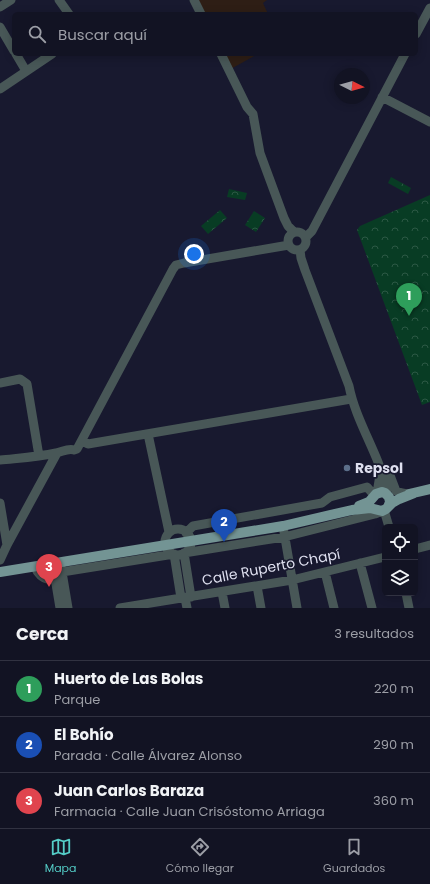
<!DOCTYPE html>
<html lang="es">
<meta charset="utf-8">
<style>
body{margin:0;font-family:Poppins,sans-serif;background:#1f2030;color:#f1f3f6}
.controls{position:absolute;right:12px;bottom:12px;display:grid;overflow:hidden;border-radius:6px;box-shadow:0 2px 10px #0003}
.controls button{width:36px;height:36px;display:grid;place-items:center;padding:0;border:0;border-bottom:1px solid #313241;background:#121323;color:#f1f3f6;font:20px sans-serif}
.compass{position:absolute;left:334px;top:68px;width:36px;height:36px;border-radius:50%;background:#121323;box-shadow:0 2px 10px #0003;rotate:95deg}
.you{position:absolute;left:194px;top:254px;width:14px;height:14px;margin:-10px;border:3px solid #fff;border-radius:50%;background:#1a73e8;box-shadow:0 0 0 6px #1a73e833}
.badge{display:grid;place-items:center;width:26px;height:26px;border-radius:50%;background:#54cdc7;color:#fff;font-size:13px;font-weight:700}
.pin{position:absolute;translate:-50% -33px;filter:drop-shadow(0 1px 2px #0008)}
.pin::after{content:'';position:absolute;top:21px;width:14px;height:12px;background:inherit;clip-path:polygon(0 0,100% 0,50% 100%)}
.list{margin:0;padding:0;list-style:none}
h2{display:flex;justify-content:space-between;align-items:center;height:52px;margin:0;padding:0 16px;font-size:17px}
h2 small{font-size:13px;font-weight:400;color:#9c9ea6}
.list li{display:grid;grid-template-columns:26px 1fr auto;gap:12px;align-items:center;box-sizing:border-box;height:56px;padding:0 16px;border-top:1px solid #313241}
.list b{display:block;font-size:15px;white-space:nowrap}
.list p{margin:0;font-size:13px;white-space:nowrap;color:#9c9ea6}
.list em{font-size:13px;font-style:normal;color:#9c9ea6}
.icon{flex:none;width:22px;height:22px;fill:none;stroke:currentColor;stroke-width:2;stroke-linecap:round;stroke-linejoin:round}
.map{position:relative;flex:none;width:430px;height:608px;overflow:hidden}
.search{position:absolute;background:#121323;box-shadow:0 2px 10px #0003;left:12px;right:12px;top:12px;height:44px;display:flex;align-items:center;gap:10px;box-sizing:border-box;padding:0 14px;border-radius:6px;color:#9c9ea6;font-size:15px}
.sheet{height:220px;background:#121323}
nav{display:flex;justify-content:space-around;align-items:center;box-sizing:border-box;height:56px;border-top:1px solid #313241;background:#121323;font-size:11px;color:#9c9ea6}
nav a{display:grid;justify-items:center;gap:2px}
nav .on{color:#54cdc7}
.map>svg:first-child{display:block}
</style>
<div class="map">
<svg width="430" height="608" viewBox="0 0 430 608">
<defs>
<pattern id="park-crowns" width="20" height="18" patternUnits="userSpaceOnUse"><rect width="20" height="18" fill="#083c24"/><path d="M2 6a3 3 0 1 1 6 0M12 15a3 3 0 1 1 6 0" fill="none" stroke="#2c5844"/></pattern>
</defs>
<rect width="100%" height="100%" fill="#18192f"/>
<path fill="#2e1e15" d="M194,0H267L263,3L268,14H201Z
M221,54H258L229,70Z"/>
<path fill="url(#park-crowns)" d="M391,177L411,188L408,194L388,183Z
M229,189L247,193L245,200L227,197Z
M430,195V402L422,405L357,230L360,226Z
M220,210L227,218L208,234L201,226Z
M254,211L265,218L256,232L245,225Z"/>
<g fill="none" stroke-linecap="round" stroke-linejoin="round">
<path stroke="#485757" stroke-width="9" d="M59,0L69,14
M194,0L201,14
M0,7L11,0
M0,27L14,51
M416,34L430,8
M16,54L26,71
M221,54L247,107L253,114L260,153L284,218L288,226L294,232
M0,89L52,54
M382,97L430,122
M288 241a9 9 0 1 1 18 0a9 9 0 1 1-18 0Z
M306,237L312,231L405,54
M300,250L301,258L305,270L349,386C354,412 368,437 378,462C382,473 387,483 387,495
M0,383L20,379L27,384L39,456
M148,434L169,532
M82,441L88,444L351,399
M0,460C19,458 38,457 56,453C62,452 68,448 74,450L77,449L173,269L176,265L184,263L289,245
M388,470L396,491L402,493L408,494
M377,493L380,475L379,470
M0,503L7,545
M384,510L389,527
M165 542a13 13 0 1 1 26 0a13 13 0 1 1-26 0Z
M284,532L297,608
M186,533L193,526L322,503L330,497L367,487L374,495
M415,549L430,545
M0,560L7,545L57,453
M360,563L372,608
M35,567C40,581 56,585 63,570
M325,572L334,608
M55,578L60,608
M257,586L261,608
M222,592L225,608
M406,593L409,608
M191,597L184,553L284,537L375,514L382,511
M185,598L187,608
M68,608L62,572L174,554L181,598
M120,608L292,580L385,557"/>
<path stroke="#739494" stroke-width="10" d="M409,494L430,489
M359,506L369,502L376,494L382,492L385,493L389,497L390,502L388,507
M0,572L283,526L352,510L370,508L382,511L386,509L392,503L399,499L414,493"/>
</g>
<circle fill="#5c6f8a" stroke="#18192f" stroke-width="1.5" cx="347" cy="468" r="4"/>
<g text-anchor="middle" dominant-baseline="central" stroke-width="3.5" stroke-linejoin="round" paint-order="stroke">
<g font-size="14" font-weight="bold" fill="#dedfef" stroke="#18192f" text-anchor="start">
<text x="355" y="468">Repsol</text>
</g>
<g font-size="14" fill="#dedfef" stroke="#18192f">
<text transform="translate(271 567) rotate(-11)">Calle Ruperto Chapí</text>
</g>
</g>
</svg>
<div class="controls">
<button><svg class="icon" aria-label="locate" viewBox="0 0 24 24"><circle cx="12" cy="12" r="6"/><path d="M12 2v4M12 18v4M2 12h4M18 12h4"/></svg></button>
<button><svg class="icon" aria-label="layers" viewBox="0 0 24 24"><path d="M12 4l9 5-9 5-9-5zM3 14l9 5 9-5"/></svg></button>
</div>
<svg class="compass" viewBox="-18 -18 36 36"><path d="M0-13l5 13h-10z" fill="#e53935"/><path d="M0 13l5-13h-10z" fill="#9c9ea6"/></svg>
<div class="you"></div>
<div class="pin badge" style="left:409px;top:316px;background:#2e9e5b">1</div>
<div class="pin badge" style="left:224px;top:542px;background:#1a4fb4">2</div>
<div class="pin badge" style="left:49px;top:587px;background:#e0444e">3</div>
<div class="search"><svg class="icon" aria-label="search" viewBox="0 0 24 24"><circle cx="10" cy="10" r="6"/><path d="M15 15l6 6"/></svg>Buscar aquí</div>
</div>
<section class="sheet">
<h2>Cerca<small>3 resultados</small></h2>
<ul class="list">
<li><span class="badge" style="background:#2e9e5b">1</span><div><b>Huerto de Las Bolas</b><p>Parque</p></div><em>220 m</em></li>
<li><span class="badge" style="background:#1a4fb4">2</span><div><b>El Bohío</b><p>Parada · Calle Álvarez Alonso</p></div><em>290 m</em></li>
<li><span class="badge" style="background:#e0444e">3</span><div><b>Juan Carlos Baraza</b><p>Farmacia · Calle Juan Crisóstomo Arriaga</p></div><em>360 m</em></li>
</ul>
</section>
<nav>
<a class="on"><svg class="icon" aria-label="map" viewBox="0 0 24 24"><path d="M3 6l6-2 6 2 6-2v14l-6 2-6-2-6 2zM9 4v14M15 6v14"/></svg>Mapa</a>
<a><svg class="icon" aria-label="directions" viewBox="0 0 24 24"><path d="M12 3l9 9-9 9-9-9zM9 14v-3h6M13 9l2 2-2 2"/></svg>Cómo llegar</a>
<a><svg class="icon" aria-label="saved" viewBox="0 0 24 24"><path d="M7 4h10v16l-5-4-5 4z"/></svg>Guardados</a>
</nav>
